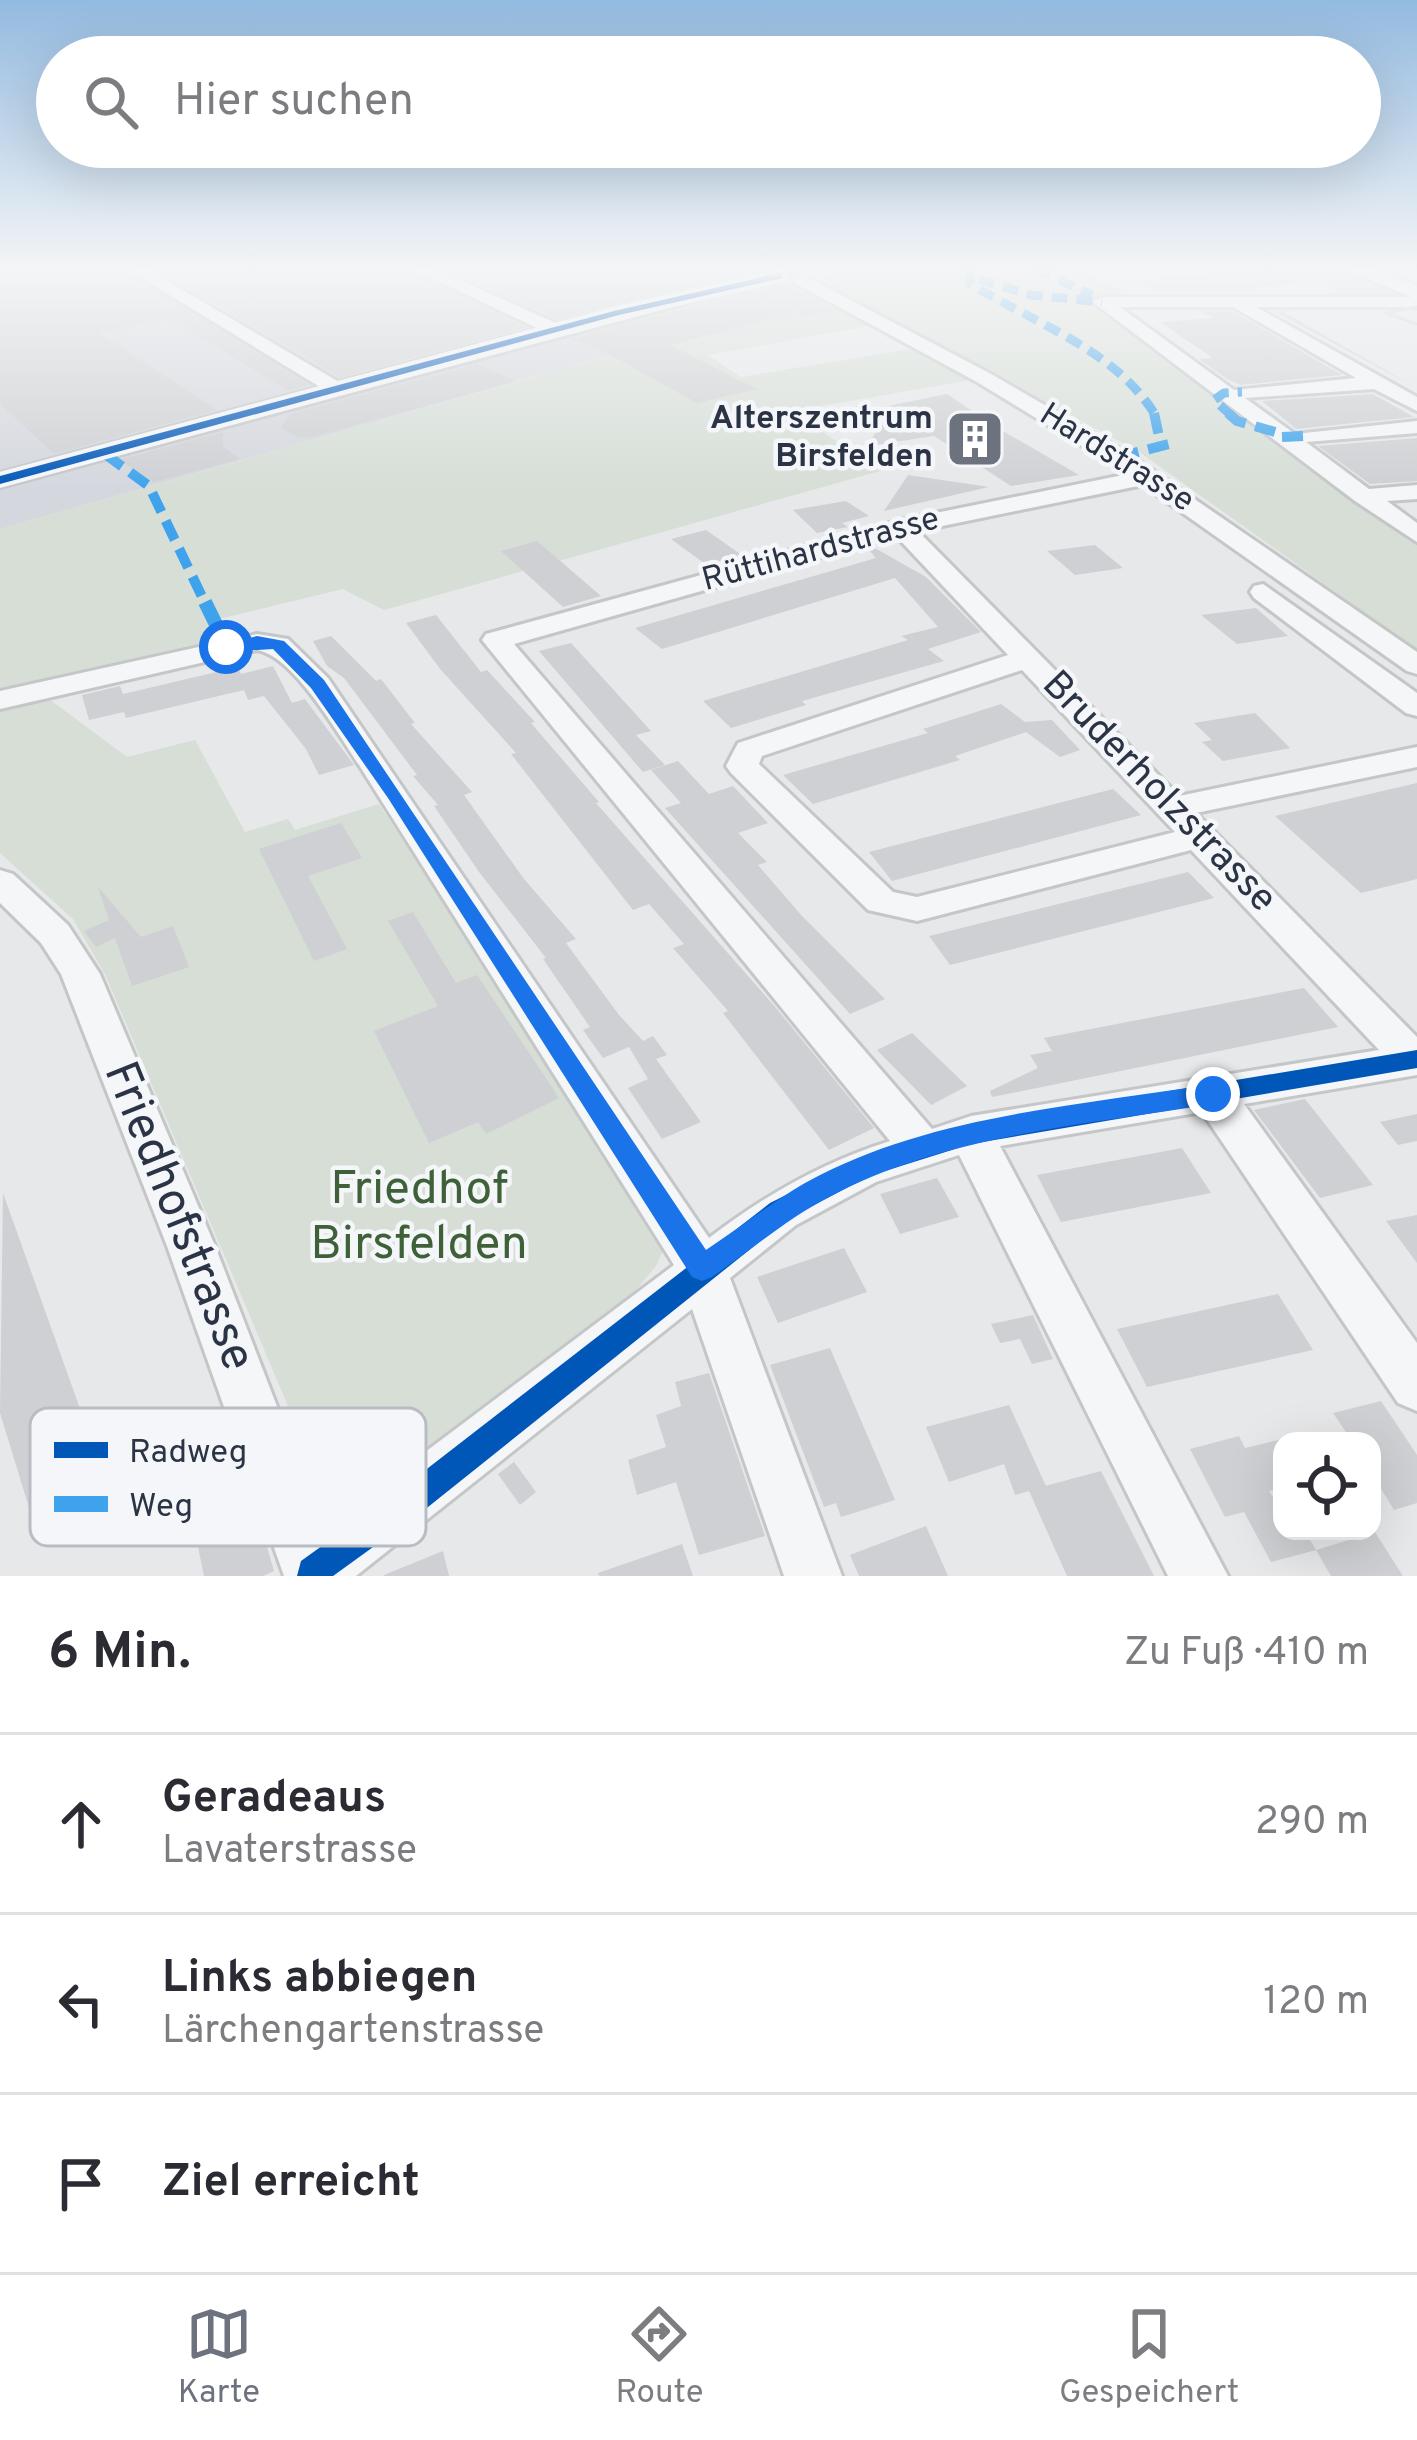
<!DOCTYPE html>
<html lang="de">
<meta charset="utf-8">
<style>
body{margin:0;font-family:Overpass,sans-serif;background:#f2f2f3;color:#2b2b33}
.controls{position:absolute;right:36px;bottom:36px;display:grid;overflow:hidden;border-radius:24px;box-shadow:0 12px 48px #0002}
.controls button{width:108px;height:108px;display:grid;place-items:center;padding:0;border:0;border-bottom:3px solid #e1e1e2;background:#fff;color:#2b2b33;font:60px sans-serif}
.stop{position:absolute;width:36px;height:36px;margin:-27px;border:9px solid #1a73e8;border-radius:50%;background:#fff}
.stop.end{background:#1a73e8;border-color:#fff;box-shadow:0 3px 12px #0008}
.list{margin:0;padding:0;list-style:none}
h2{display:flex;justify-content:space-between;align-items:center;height:156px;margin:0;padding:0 48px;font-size:51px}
h2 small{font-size:39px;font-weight:400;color:#7c7c81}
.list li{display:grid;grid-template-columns:78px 1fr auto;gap:36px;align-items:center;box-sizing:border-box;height:180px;padding:0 48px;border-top:3px solid #e1e1e2}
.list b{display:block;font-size:45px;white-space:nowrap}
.list p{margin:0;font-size:39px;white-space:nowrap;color:#7c7c81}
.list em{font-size:39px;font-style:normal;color:#7c7c81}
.icon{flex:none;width:66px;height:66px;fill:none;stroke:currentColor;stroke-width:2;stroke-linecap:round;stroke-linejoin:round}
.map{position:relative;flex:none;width:1417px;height:1576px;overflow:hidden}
.search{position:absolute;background:#fff;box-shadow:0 12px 48px #0002;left:36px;right:36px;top:36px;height:132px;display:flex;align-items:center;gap:30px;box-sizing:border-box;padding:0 42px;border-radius:66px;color:#7c7c81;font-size:45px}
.sheet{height:696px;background:#fff}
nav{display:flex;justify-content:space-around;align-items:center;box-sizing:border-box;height:168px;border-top:3px solid #e1e1e2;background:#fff;font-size:33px;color:#7c7c81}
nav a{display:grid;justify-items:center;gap:6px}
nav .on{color:#6c737f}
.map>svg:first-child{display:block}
</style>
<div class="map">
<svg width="1417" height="1576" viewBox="0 0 1417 1576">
<rect width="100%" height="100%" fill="#e6e8ea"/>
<path fill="#d4d7dd" d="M0,269H763L843,310L717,335L700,329L0,529Z"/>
<path fill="#d6ded6" d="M846,269H1078L1125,292L1104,301L1417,535V650L1138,451L817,282Z
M1337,269L1416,297L1321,300L1335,287L1292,270Z
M843,310L875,325L708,355L741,377L916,348L971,380L792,411L880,471L384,610L343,589L215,620L222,639L0,690V529L701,329L717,335Z
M45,696L127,757L195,740L245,832L288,819L295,830L379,804L667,1242L656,1266L629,1298L379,1500L355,1513L330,1505L105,974L73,919L0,853V707Z"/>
<path fill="#ced0d3" d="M0,269H123L309,385L288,391L169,318L99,333L217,410L54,454L0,404Z
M157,269H409L525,328L340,377Z
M447,269H763L764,270L558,319Z
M1232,269L1301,270L1302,282L1252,288L1259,292H1159L1136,282Z
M785,282L836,311L804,316L796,311L670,345L757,389L697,403L599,349L570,339Z
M1199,311H1232L1342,375L1240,385L1227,379L1199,359L1213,358L1160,322L1214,318Z
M1273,311H1296L1285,313L1417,388Z
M476,364L515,381L317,436L299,438L280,428L290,414Z
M947,394L996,427L1079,475L1011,486L934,436L868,446L879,426L901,421L878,408Z
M1373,394L1414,417L1296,429L1262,401Z
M223,432V447L241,459L154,482L119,460Z
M1417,438V481L1370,484L1318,446Z
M908,475L989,487L884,511Z
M846,501L869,516L842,523L848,527L817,533L793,510Z
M706,530L743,556L708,566L671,539Z
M537,541L601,596L563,607L501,551Z
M1095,545L1123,568L1075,575L1047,551Z
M873,547L926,577L981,632L928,649L944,661L802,701L806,705L731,728L703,701L908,640L901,636L938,627L895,578L662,649L635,628L876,558L868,549Z
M1256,608L1288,636L1237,644L1201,615Z
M436,615L481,672L487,670L535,722L531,723L599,802L596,803L777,1009L874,1128L829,1150L723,1013L728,1011L673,948L684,944L649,904L633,910L511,754L516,753L441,670L406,623Z
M331,636L376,681L381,679L415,723L411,724L472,792L464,795L524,879L576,939L566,943L619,1015L643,1041L653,1036L667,1055L656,1059L701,1122L662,1139L628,1088L648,1079L629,1047L603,1058L583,1030L590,1027L543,959L546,958L479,872L434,806L438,805L413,776L417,775L344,678L327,666L313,641Z
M571,643L651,731L636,735L665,765L643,772L539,651Z
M273,666L292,703L305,699L354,765L319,775L306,749L264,696L248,700L244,690L126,718L124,712L89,720L82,695L120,686L123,694L238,667L241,674Z
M1001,704L1025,722L1052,720L1080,750L1060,757L1026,732L955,756L960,760L813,804L783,775L928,733L923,729Z
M1255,713L1290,748L1223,761L1202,742L1212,740L1194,723Z
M678,761L709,794L733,786L768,823L738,833L767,862L758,865L802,916L885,999L850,1014L665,808L681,803L651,770Z
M1417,783V879L1361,893L1275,816Z
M1113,789L1141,815L892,881L869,852Z
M341,823L362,858L308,876L347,949L314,961L259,849Z
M1188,872L1214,898L950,965L929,936Z
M98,887L141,937L173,926L189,967L132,986L115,938L96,947L84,931L109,920Z
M413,912L456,983L477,975L559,1098L486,1134L478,1122L429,1143L374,1031L438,1006L388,921Z
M1304,988L1338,1027L992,1097L990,1091L1038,1068L1030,1055L1052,1051L1044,1038Z
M912,1033L967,1086L931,1105L877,1050Z
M1305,1099L1373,1185L1320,1198L1254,1110Z
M1417,1114V1141L1398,1145L1380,1122Z
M1182,1148L1211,1193L1061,1222L1037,1175Z
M937,1178L959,1217L900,1234L880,1194Z
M3,1193L103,1473L31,1514L0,1413Z
M1417,1215V1263L1386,1221Z
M844,1248L867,1292L778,1323L757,1277Z
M1278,1294L1313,1350L1147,1387L1117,1329Z
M1033,1315L1053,1359L1032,1364L1020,1339L1000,1343L991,1324Z
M830,1348L895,1500L841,1517L836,1503L824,1507L770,1365Z
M709,1373L765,1536L699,1555L676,1482L637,1495L628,1460L666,1447L656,1415L681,1406L675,1382Z
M1381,1401L1417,1455V1503L1394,1510L1372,1474V1441H1352L1333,1413Z
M1009,1405L1046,1486L1034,1489L1101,1471L1154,1576H1067L1029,1491L1015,1495L1004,1464L949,1482L926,1427Z
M1239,1436L1245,1448L1282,1439V1488L1269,1491L1282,1512V1531H1305L1316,1550L1271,1562L1244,1512L1225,1517L1190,1449Z
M514,1462L536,1492L520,1505L498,1474Z
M259,1519L274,1571L263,1576H204L198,1547Z
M926,1526L948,1576H859L850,1555Z
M1375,1532L1403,1576H1331L1316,1550Z
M682,1544L693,1576H599L598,1573Z
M443,1551L449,1576H384V1575Z"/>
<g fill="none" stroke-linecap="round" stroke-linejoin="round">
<defs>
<path id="minor" d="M127,269H147L339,382L539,329L413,269H435L558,324L780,271L788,276L0,487V473L320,387Z
M793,276H805L991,374L1126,452L1417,652V674L1407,671L1143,485L918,531L1179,796L1417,747V767L1196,813L1417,1037V1075L1244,1104L1417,1343V1411L1398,1403L1202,1112L1000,1146L1228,1576H1168L959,1155L876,1182L796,1225L730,1278L842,1576H784L692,1309L356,1576H284L167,1246L61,974L41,943L0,903V870L13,874L68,925L100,974L215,1246L324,1528L674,1265L359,765C338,734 294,656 257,650L0,709V691L257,634L288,639L328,678L709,1238C765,1195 823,1162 890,1141L482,640L486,634L901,520L1128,474L977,382L793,282ZM896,536L1008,655L738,743L726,766L731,773L868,910L917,921L1191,850L1379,1050L971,1116L932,1129L514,644ZM1022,670L1175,832L917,897L893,892L759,764L762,756Z
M1417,297V307H1256L1417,397V411L1374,389L1245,398L1295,434L1417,421V433L1306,442L1369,489L1417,485V499L1387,501L1417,523V542L1355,501L1093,302L1102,297ZM1120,307H1233L1356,378L1234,390Z
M1263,584L1417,693V716L1406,713L1254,598L1250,592L1254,586Z"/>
<path id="major" d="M1343,269H1373L1417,286V299Z"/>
</defs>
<use href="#minor" stroke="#c4c6c8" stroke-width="6"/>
<use href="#major" stroke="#c2c5c8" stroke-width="6"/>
<use href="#minor" fill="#f5f6f7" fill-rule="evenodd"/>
<use href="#major" fill="#f8f8f8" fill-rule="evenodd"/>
<path stroke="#cecfd2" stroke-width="3" d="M1417,307L1386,313L1417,324"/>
<path stroke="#3ea3ec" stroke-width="9" stroke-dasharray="16 9" stroke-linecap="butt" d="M968,269L971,284C1035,324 1115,349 1156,416
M1036,269L1092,295
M979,279L1031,295L1102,302
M1232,416L1214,400L1224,393L1242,392"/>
<path stroke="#3ea3ec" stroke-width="10" stroke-dasharray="21 10" stroke-linecap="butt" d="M1154,413L1161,446
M1228,413L1237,421L1275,432
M1282,437L1304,436
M105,454L149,486L206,605
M1118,457L1173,443"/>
<path stroke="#3ea3ec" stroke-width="14" stroke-dasharray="28 14" stroke-linecap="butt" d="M205,602L227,647"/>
<defs>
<path id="cycleway" d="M780,273L783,278L619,315L0,484V476L614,311Z
M1417,1050V1068L971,1144L869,1176L788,1219L423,1511L333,1576H297L301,1561L401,1489L770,1203L852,1162L971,1124Z"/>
</defs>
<use href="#cycleway" stroke="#f4f6f9" stroke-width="8"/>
<use href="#cycleway" fill="#0057b8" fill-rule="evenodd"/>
</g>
<linearGradient id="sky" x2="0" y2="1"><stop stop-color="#93bae0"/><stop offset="0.55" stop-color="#f4f5f6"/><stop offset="1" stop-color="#f4f5f6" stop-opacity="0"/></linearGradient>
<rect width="1417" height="490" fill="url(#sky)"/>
<path fill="#1a73e8" d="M257,636L284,641L324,680L706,1250C739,1228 771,1203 805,1183C927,1115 1078,1106 1213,1084L1226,1094L1213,1104C1084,1125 944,1135 827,1198C787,1219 750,1251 712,1277L702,1281L692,1277L388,798L311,688L273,649L226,652L218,647Z"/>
<defs>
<symbol id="building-square" viewBox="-11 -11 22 22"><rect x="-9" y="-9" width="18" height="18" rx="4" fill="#6c737f" stroke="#f4f6f9"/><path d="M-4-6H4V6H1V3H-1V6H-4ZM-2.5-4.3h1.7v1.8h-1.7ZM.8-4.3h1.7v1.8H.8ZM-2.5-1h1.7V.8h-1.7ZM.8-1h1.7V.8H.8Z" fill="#fff"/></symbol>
</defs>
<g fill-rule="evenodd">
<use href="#building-square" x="942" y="406" width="66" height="66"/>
</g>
<g text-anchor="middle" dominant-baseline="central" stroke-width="9" stroke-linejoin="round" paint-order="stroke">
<g font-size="33" font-weight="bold" fill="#2b3445" stroke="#f4f6f9" text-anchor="end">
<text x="933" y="420">Alterszentrum<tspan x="933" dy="38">Birsfelden</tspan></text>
</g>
<g font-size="33" fill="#2b3445" stroke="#f4f6f9">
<text transform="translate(1116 459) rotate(32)">Hardstrasse</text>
<text transform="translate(821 551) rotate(-15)">Rüttihardstrasse</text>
</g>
<g font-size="39" fill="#2b3445" stroke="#f4f6f9">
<text transform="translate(1158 793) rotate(46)">Bruderholzstrasse</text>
</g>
<g font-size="48" fill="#3f6138" stroke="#f4f6f9">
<text x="419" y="1191">Friedhof<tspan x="419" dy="55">Birsfelden</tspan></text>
</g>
<g font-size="48" fill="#2b3445" stroke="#f4f6f9">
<text transform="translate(177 1217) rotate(68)">Friedhofstrasse</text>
</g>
</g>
<rect x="30" y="1408" width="396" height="138" rx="18" fill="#f4f6f9" stroke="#b8bcc3" stroke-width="3"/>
<rect x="54" y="1442" width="54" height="16" fill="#0057b8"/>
<rect x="54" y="1496" width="54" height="16" fill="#3ea3ec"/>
<g font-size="33" fill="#2b3445">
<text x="129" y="1462">Radweg</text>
<text x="129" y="1516">Weg</text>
</g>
</svg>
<div class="controls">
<button><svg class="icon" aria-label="locate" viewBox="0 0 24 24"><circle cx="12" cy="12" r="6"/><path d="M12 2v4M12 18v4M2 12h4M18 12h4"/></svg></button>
</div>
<div class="stop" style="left:226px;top:647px"></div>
<div class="stop end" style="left:1213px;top:1094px"></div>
<div class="search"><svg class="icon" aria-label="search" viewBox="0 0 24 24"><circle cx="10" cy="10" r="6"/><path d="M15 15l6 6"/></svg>Hier suchen</div>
</div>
<section class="sheet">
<h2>6 Min.<small>Zu Fuß · 410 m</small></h2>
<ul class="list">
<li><svg class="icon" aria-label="ahead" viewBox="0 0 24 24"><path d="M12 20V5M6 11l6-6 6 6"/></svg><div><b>Geradeaus</b><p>Lavaterstrasse</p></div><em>290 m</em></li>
<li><svg class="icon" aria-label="left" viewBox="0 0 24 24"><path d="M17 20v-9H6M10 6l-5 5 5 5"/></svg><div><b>Links abbiegen</b><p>Lärchengartenstrasse</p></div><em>120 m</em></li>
<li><svg class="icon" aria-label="arrive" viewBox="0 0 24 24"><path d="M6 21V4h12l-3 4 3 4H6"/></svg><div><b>Ziel erreicht</b></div></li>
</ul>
</section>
<nav>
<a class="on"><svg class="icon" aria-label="map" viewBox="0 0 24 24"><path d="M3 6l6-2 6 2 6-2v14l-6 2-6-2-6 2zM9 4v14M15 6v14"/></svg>Karte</a>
<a><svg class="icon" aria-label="directions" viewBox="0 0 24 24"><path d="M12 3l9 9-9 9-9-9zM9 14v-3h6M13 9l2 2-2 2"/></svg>Route</a>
<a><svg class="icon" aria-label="saved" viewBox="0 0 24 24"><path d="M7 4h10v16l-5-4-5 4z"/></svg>Gespeichert</a>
</nav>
